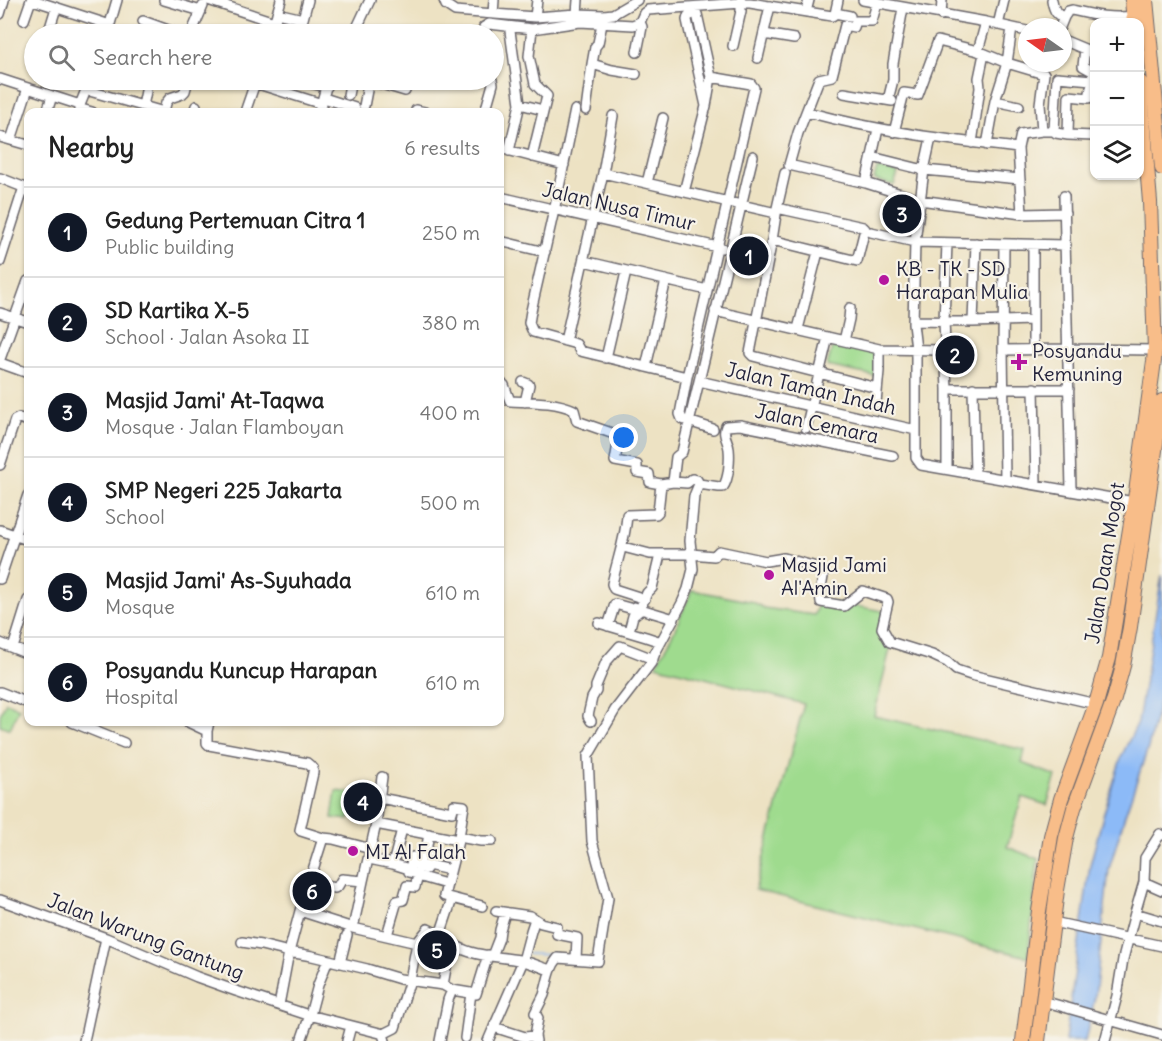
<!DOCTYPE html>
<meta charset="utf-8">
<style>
body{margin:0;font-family:Delius,sans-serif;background:#f2f2f2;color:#222}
.controls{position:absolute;right:18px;top:18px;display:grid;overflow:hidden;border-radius:12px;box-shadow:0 2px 4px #0004}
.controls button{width:54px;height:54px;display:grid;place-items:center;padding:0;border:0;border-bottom:2px solid #e0e0e0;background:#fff;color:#222;font:30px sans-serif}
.compass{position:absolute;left:1018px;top:18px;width:54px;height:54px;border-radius:50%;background:#fff;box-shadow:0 2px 4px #0004;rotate:284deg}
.you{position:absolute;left:624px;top:438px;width:21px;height:21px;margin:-15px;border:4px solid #fff;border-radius:50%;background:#1a73e8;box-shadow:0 0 0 9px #1a73e833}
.badge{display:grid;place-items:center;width:39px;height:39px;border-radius:50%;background:#111827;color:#fff;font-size:20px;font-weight:700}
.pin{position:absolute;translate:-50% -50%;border:3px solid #fff;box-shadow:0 2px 6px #0006}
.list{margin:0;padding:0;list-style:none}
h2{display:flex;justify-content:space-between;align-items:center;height:78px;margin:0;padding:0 24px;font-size:26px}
h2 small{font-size:20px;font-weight:400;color:#767676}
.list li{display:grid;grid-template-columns:39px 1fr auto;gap:18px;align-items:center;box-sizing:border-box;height:90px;padding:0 24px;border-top:2px solid #e0e0e0}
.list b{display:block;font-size:22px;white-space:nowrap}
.list p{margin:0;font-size:20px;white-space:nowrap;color:#767676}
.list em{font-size:20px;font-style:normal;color:#767676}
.icon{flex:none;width:33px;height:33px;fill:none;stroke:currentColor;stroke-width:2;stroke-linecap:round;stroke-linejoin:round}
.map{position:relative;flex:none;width:1162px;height:1041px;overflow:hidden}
.search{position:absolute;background:#fff;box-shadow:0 2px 4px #0004;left:24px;top:24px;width:480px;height:66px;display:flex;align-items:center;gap:15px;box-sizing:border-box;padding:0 21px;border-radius:33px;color:#767676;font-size:22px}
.panel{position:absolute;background:#fff;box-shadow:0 2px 4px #0004;left:24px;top:108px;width:480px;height:618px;border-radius:12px}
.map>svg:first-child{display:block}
</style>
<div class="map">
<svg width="1162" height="1041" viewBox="0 0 1162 1041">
<rect width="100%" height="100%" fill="#f7f3e8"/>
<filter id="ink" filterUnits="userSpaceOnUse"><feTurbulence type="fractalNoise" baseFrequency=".0167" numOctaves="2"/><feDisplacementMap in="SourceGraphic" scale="12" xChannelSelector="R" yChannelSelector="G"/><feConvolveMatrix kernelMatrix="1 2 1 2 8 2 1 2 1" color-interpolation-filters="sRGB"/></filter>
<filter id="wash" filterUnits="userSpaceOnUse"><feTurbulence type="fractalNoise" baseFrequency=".008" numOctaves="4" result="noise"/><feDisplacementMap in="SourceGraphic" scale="24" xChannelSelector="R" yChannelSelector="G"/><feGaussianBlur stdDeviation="1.35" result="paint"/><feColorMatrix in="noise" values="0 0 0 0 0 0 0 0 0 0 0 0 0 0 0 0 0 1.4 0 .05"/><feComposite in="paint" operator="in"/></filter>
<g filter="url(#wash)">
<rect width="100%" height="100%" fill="#ede2c3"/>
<path fill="#9fdb8e" stroke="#607e64" stroke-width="1.5" d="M877,168L898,173L894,185L874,180Z
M834,341L875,351V376L827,366Z
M692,590L753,602L764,608L814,615L820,600L884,611L881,630L891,645L874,716L1025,750L1022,763L1056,776L1047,805L1022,797L1007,847L1038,859L1028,957L755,890L804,704L656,665L674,631Z
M6,702L19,708L10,729L0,725V715Z
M336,791L353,793L349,820L332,818Z"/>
<path fill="#8cbaf7" stroke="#576e99" stroke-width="1.5" d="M1162,575V691L1148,748L1125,815L1109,869L1095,997L1085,1041H1065L1090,865L1103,816L1122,755L1138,722Z"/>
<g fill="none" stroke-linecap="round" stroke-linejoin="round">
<path stroke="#8cbaf7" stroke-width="1.5" d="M528,954L556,955"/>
</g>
</g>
<g filter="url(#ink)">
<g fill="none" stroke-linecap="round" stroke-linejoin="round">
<defs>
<path id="minor" d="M33,0L110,25
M164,0L201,11
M208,0L274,22
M444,0L446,5L455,11L535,17L577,14L604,15L613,14L637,0
M863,0L986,22L1027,31
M1052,0C1053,7 1056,16 1064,17
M877,3L872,21H856L854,27L845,25L832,76L819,79L798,133L789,165L866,183L920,200L1022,214L1065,213
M806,12L809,0
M277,13L303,19L308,0
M835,13L850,16
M0,14L4,0
M493,14L494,0
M577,14L578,0
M941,15L942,0
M535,17L537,0
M24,20L31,0
M143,21L179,34
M998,25L1004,0
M1060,27L1064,17L1068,11L1072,10C1094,15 1110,19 1133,16
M1012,28L1007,63L1044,74L1040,104L1042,131H1054L1057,77L1092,80
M48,34L56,8
M107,34L117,0
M191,34L203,6
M271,34L281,0
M354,34L370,0
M486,34L484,27L489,24L532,29L580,22L633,25L640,22L644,13L648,10L741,3H750L832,16L835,14L838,0
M764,34L794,39
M1063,40L1087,50
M733,46L741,11V0
M978,51L986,22
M637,52L642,27L640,22
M758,58L770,6
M592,64L612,70L636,74
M711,77L751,84L754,88L687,377L680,414L682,419L713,429
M0,79L80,105
M233,80L255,83L322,104
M296,80L327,87
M368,80L405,91
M86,90L164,112
M844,93L892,101
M348,95L351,80
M324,98L355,108
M888,100L893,80V64L897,41L903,8
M995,101L1019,106
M520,104L543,110
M143,106L146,91V80
M364,106L369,80
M81,109L92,112
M416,110L425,112
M575,110L557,197L531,311L529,323L533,332L576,344L580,351L687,377
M586,110L592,64L595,47L598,43L602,24
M47,112L52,96
M80,112V105L90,80
M164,112L166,103L170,98L182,94L185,91L188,80
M194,112L196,106
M245,112L256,80
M319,112L328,80
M485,112L493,84L492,80
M807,112C877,131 947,140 1018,148
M1054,131L1056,133L1068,135L1094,136
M894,132L904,93L918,95L938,41L978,51L1007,63L995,101L987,145
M1068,135L1069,96L1089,98L1094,72L1083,66L1085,49
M0,137L28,145
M931,138L924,170L915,242L913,324L916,349V458L921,465L1134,502
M11,140L28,88
M972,143L980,88L979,78L984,54
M500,148L564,165
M509,151L520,104L510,31
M532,157L547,96L535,84L529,56L532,29
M872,157L924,170L1020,179
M603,173L776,213
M785,173L777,208L772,240L750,353L753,356L877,388
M0,178L28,189
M647,183L663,118
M866,183L878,129
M684,192L706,106L711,77L697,14L695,13L688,16L687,20L706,106
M1064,196L1071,490
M500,197L722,248
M1022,214L1018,148L1021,134L1042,131
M871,232L915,242L1066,245
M772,240L857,261L865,229L863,227L777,208
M500,241L545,252
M947,243L944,321L947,389H1069
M1004,244L1003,350L1005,479
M1033,245V349
M584,261L707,290
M0,262L24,187
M715,311L879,349L940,350
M0,313L28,322
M914,321L973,322L1033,320
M973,322L976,243
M798,329L818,252
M565,341L603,173L613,116
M844,341L849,319L850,308
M1003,350L1068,349L1155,350
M606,358L626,272
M0,359L28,281
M0,363L28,373
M646,367L666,280
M699,381L916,430
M523,382L528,384L529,385L525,402
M500,383L504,385L510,401C531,402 555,401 574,410L577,421L617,435L619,438L615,461L637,465V472L649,474L650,482L661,484
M973,388L975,474
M1034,388L1036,484
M947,389V469
M876,403L879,371V349
M806,428L828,337
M0,465L15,420L19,418L28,421
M673,482L687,483L692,479L697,480L699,484
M0,530L28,540
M623,547L650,554H691L714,556L719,551L766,561L784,558L820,568L824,571L820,594L821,602L844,606L863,591L887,599L888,602L882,628L890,642L932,655L947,662L956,670L971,675L1096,704
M0,579L28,495
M645,599L617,590L614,589L612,584C617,560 625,541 627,516V515L656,514L658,512L661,484L673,482L676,457L682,452L753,156
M599,623L646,637L661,642
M608,626L615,604L633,609L634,607L674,619
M629,631L633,616L639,611L647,593L652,588L660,555
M0,643L28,654
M13,648L28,600
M0,692L28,703
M591,721L588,716L592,698L596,691V686L606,662L620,646L653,659
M72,722L124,743
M188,722L207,731
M209,722L207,731V743L209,745L307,763L313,768V773L300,830L301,831L323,838L333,839L371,849
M380,798L452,812L454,805L464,806L459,837L444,896L482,906
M376,824L458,840
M402,829L393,864L409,869
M429,834L426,851L453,859
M459,837L481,841H492
M369,859L393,864
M1144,882L1145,858L1160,834L1162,835
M308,883L335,888L338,886L342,879L363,881L376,824L382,777
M446,884L418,876L417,874L409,872L413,857L421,858L419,867L426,869L428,865L450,870
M0,900L106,938L197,977L236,991L305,1014L380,1033L383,1034L385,1041
M300,911L353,928L417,943
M1135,913L1162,921
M535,919L541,923L557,927V934L577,938L576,959
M1053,922L1162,946
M353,928L363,881
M387,935L397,901L403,900L407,886L415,887L418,876
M242,942L261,945L289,952L312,956L367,969L400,979L443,985L452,990L476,994L488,955
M492,956L499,938L500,930L505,913
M340,963L347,935
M443,985L448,957L455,945C473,957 498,956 519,960C530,962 540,967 550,970
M1043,1001L1162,1035
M279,1005L289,952L300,911L323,838
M494,1027L523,961L531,931L535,919L530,916L496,911
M383,1034L395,1028L410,980L417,943L428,929L440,935L452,899
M465,1038L471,993
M84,1041L106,938
M301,1041L310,1015L318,985L328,960
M347,1041L351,1026
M440,1041L448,1000L452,990
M488,1041L494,1027L525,1037L535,1036
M536,1041L535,1036L538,1018L535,1013C538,1007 541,1001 544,995C548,982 549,968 558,958L598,961L608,898L592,841L588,756L615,710L651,663L655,653L682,603L688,589L693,569L690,541L694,496L699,484L719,487H723C729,479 730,459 729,449C728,440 722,435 726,426L740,425L893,456
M1105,1041L1117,996L1123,959L1135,913L1144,882L1162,890"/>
<path id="highway" d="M1132,0L1134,22
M1146,0L1162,168
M1023,1041L1039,911L1051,836L1061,799L1096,704L1109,658L1136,492L1154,361L1155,350L1150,202L1140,82
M1038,1041L1057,890L1066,838L1074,808L1114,699L1123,666L1130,627L1162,401"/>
</defs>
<use href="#minor" stroke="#69656b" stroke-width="12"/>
<use href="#highway" stroke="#69656b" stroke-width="16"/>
<use href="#minor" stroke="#fff" stroke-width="9"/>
<use href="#highway" stroke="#f8bd89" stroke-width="14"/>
</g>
</g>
<g fill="#b5179e" stroke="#f7f3e8" stroke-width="2">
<circle cx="884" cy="280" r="6"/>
<path d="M1016 353h6v6h6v6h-6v6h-6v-6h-6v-6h6z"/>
<circle cx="769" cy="575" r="6"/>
<circle cx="353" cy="851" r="6"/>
</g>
<g text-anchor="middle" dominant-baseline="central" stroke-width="4.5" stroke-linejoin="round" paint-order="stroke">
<g font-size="20" fill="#22223b" stroke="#f7f3e8">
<text transform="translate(619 206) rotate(13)">Jalan Nusa Timur</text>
<text transform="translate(811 388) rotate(13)">Jalan Taman Indah</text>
<text transform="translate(817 423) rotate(12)">Jalan Cemara</text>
<text transform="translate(1104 563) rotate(-81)">Jalan Daan Mogot</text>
<text transform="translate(146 936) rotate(21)">Jalan Warung Gantung</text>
</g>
<g font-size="20" fill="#22223b" stroke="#f7f3e8" text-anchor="start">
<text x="896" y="268">KB - TK - SD<tspan x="896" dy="23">Harapan Mulia</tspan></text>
<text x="1032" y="350">Posyandu<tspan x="1032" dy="23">Kemuning</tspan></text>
<text x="781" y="564">Masjid Jami<tspan x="781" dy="23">Al'Amin</tspan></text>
<text x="365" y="851">MI Al Falah</text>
</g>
</g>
</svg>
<div class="controls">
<button>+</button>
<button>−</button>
<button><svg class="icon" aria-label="layers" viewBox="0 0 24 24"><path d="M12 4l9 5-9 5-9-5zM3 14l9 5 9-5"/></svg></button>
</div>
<svg class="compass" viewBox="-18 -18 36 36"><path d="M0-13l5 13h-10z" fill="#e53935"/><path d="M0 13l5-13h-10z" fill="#767676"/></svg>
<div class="you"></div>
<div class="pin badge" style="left:749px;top:256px">1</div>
<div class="pin badge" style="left:955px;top:355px">2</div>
<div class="pin badge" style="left:902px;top:214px">3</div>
<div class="pin badge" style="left:363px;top:802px">4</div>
<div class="pin badge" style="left:437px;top:950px">5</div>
<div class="pin badge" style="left:312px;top:891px">6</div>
<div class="search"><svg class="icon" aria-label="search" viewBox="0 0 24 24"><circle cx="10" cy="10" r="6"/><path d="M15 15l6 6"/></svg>Search here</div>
<section class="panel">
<h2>Nearby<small>6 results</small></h2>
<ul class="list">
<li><span class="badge">1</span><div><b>Gedung Pertemuan Citra 1</b><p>Public building</p></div><em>250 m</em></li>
<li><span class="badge">2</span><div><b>SD Kartika X-5</b><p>School · Jalan Asoka II</p></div><em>380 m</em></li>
<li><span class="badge">3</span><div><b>Masjid Jami' At-Taqwa</b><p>Mosque · Jalan Flamboyan</p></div><em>400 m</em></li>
<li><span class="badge">4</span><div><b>SMP Negeri 225 Jakarta</b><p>School</p></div><em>500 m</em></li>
<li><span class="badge">5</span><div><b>Masjid Jami' As-Syuhada</b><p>Mosque</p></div><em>610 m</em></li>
<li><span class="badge">6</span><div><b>Posyandu Kuncup Harapan</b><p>Hospital</p></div><em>610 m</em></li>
</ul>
</section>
</div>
